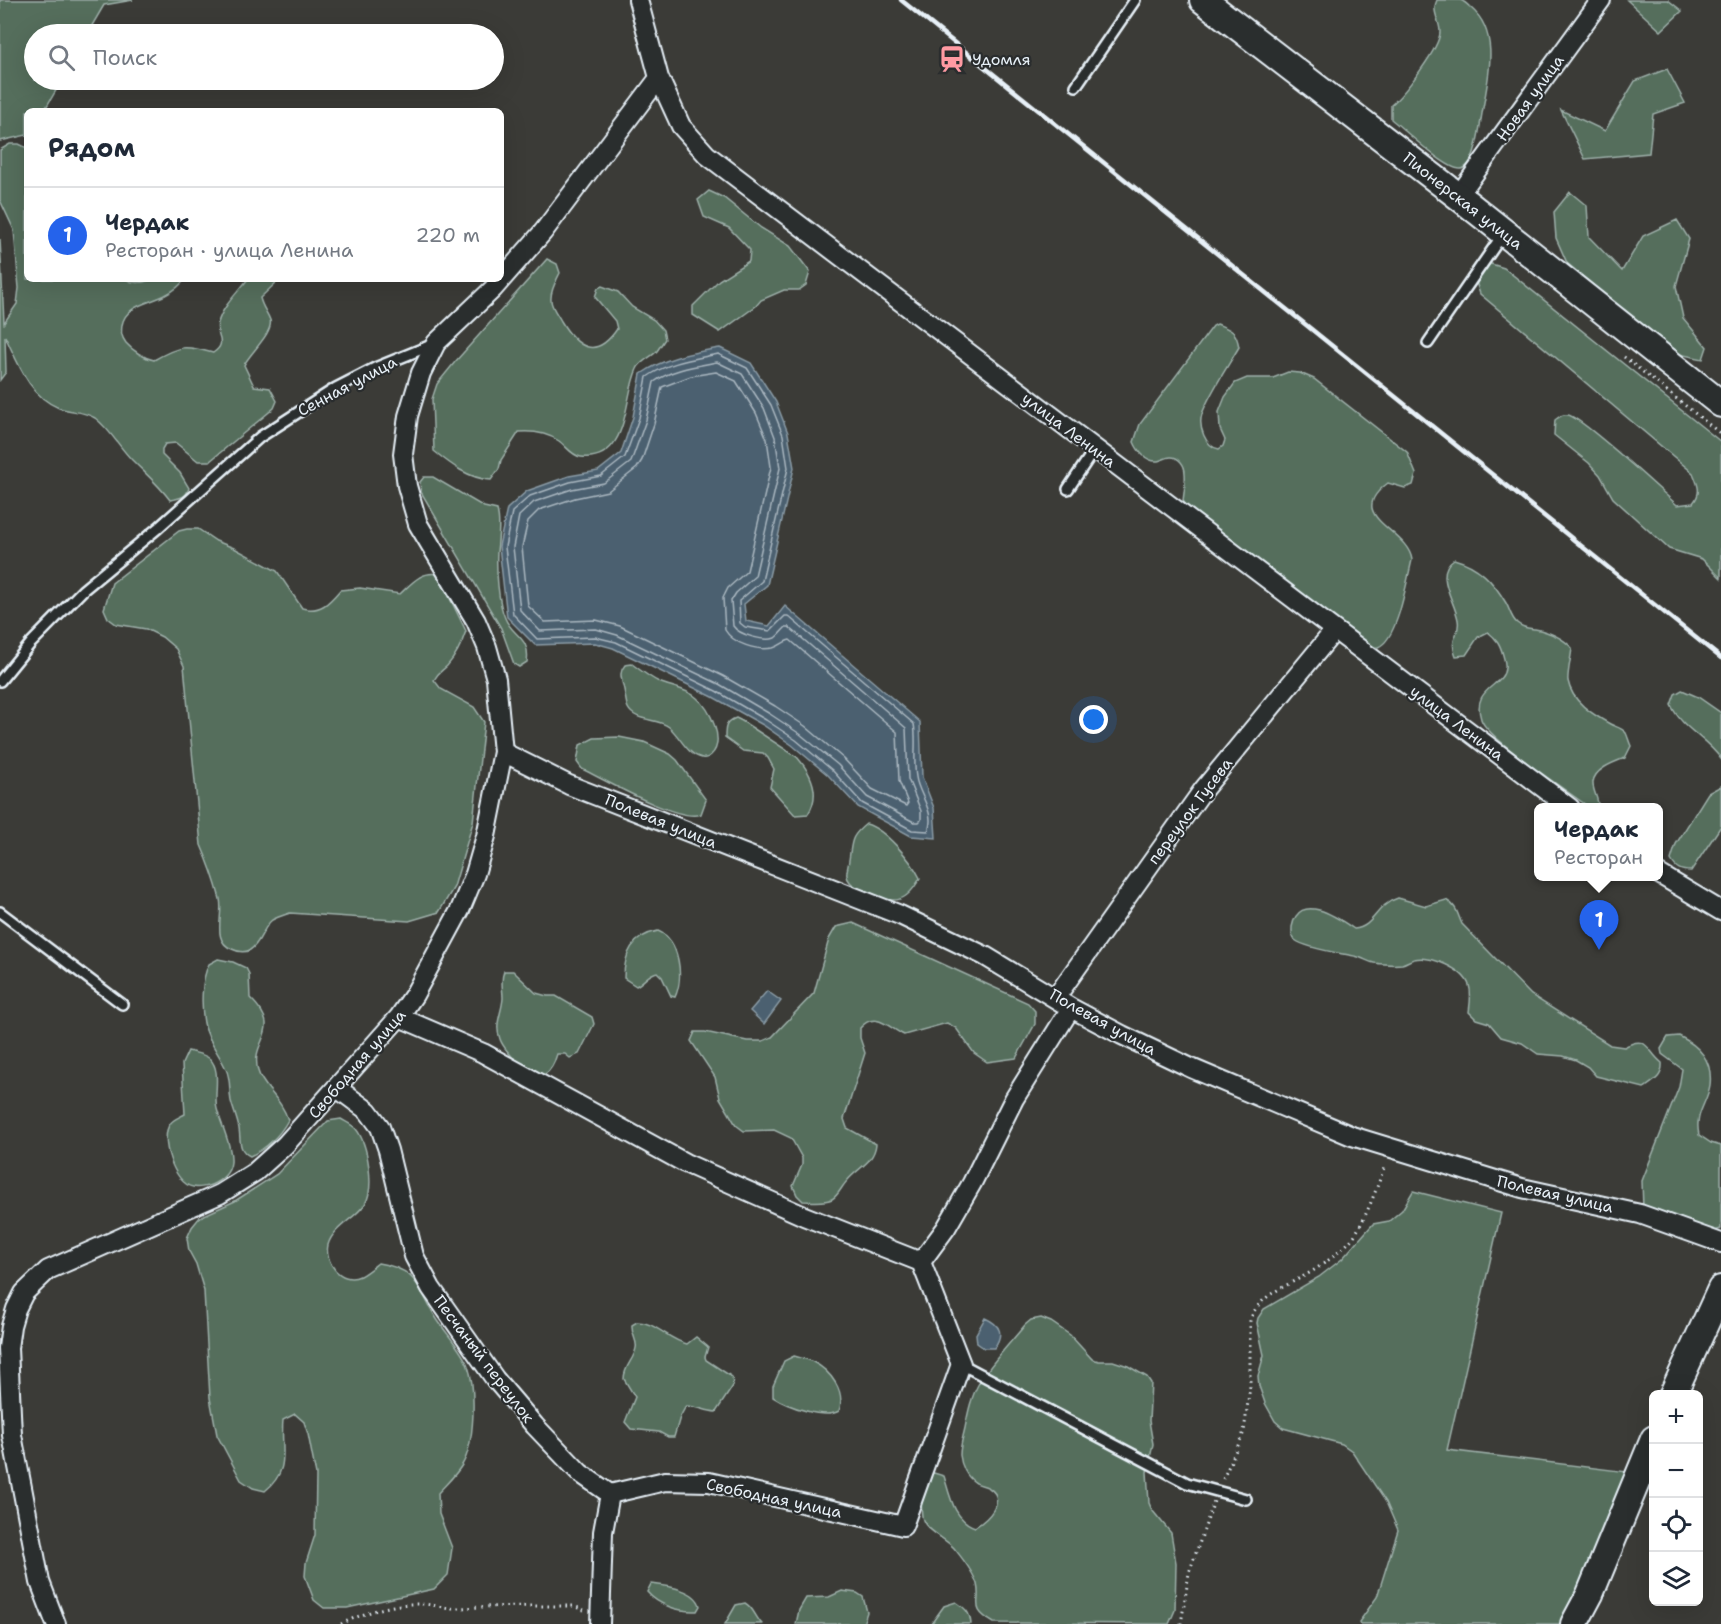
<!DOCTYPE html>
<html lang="ru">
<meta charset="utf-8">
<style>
body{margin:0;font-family:"Shantell Sans",sans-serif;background:#f2f2f3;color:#1f2937}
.controls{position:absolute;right:18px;bottom:18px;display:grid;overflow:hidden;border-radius:9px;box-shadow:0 6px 24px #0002}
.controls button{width:54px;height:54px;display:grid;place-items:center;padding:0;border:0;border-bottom:2px solid #e0e1e3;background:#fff;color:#1f2937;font:30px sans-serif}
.you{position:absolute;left:1094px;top:720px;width:21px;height:21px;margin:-15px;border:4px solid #fff;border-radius:50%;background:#1a73e8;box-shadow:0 0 0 9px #1a73e833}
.badge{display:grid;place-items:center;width:39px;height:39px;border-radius:50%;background:#2563eb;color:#fff;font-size:20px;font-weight:700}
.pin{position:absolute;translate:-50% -50px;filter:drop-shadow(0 2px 3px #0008)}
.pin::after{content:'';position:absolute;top:32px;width:21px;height:18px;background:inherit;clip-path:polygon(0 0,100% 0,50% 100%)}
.popup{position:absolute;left:1534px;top:803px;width:129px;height:78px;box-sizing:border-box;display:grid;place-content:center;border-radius:9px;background:#fff;filter:drop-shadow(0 2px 4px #0005);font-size:20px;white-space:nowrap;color:#747a83}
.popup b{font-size:22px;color:#1f2937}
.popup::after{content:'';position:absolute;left:50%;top:100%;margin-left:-12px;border:12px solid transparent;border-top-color:#fff}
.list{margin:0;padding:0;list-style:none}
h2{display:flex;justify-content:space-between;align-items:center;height:78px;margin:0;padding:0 24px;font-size:26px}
h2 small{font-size:20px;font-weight:400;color:#747a83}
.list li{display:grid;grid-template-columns:39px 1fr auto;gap:18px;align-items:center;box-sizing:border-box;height:96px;padding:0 24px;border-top:2px solid #e0e1e3}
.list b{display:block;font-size:22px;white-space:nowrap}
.list p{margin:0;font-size:20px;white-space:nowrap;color:#747a83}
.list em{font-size:20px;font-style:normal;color:#747a83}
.icon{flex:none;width:33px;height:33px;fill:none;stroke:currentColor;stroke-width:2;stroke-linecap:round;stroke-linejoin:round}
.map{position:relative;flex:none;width:1721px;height:1624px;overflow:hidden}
.search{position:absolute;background:#fff;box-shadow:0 6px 24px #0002;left:24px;top:24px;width:480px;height:66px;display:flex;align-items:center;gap:15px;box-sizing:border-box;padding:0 21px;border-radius:33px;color:#747a83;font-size:22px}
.panel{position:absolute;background:#fff;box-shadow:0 6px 24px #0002;left:24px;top:108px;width:480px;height:174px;border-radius:9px}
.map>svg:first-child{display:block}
</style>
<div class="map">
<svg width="1721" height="1624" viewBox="0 0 1721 1624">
<rect width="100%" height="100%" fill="#3b3b37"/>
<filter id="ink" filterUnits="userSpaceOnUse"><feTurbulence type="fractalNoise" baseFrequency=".0167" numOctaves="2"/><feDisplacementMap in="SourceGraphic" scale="12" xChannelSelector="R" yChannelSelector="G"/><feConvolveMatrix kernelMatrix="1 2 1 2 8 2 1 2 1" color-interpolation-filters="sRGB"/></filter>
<g filter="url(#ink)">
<path fill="#546e5c" stroke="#9eb0aa" stroke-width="1.5" d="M0,0H133L104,5L87,34H34V80H62L44,111H27V135L0,141Z
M1437,0C1444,0 1453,0 1460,0C1464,1 1468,5 1471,8C1503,35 1486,85 1481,120C1479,131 1475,167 1461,169C1446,170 1405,130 1391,119V105C1404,94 1440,48 1440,32C1440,20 1431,12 1437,0Z
M1627,0H1668L1682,11L1661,31Z
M1667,69L1685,103L1653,114L1649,153L1585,159L1561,110L1605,131L1635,81Z
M10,144H19L27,148V279H126C132,284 144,283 151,279H185C180,286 175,290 167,294C152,303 126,304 122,325C121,333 121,336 126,343C133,351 144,358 154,360C180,345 185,345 213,353C229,342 214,336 218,323C222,307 238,292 248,279H280L260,298C262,307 267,312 270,320C274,332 250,353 244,365L254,386L270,388L277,401L274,408L210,461H198L176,443L165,444L162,449V455L180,473L189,488C186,498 180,498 170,500C159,485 145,473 132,460C119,447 110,429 95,418C84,411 71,412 59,408C29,396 18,363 5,336L6,372L0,380V239L4,323L17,304L19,288L14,230L0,200V150Z
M709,191L724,198L761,228L790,246L810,272L806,285L799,290H784L761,300L756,306L720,332L693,315V306L719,280L749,261L750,250L729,228L704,217L698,200Z
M1570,192L1587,206L1589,237L1622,271L1643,236L1677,220L1689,239L1676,286L1683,318L1707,347L1703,359L1674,353L1567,263L1556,238L1554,212Z
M547,259L557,264L560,273C556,281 550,291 551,300C551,307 558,315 561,321C577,348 596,360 617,329L615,321L595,297L598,288L602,286L618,292L632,307L654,320L663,330L665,339C662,343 660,347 657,351C652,357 640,361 637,369C623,398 630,462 581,457C572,456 566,446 559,441C547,433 533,431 519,432L501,460L499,469L491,480C469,479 450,464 434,451L432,399L437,384L455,362Z
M1488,263L1504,268L1721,442V578L1702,559L1669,549L1613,498L1600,475L1589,463L1554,435L1555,420C1559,417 1562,414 1568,415C1583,418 1660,490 1677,505L1693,503C1702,492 1698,485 1693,473L1480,294L1475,279Z
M1217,324C1231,330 1236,330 1239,347C1228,366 1209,394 1202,414C1198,426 1205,447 1219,449L1223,446L1225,440L1220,429L1219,412L1225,397L1235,383L1247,378H1273L1288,372L1300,373L1314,379L1407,452L1416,474L1413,485L1405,488L1388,483C1342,517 1408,529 1412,560C1407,579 1398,640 1378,647C1374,648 1369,646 1365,644L1186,505L1183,501C1184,492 1186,482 1185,473C1185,465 1179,457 1171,457C1166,457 1163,460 1158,461C1146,462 1138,451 1134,442L1140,424L1213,326Z
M424,477H433L484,507L497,510C501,523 498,539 497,552C496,569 498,603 505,618C512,636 531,637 527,662L519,667L514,664L501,628L421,492L420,482Z
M187,529H198L216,541L234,548L277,571L302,608C320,613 329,603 340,590L360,588L400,594C412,583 421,571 438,574L466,631C462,643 456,656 447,666C442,671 438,672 434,680L441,689L474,707L484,722L473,822L454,887L439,912L409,921L290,913C284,915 277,917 272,920C263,927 261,943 250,950C244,953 238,952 232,949C211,941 224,915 220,899C215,880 209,863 201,845L184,666L176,649L162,637L146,629L116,624L108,618L104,609L112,583L179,531Z
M1454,559C1479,566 1493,581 1506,603C1510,610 1511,618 1517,623C1523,628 1528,628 1535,629C1550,632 1562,637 1572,648C1571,658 1567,674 1568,681C1572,702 1592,714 1610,724C1615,727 1621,727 1626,733C1628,737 1629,742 1631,746L1625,758C1614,762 1592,770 1593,784C1593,792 1599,799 1598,807H1589C1569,792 1486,738 1481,719C1471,687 1504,687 1505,668C1506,664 1504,659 1503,655C1500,644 1497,639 1488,632L1478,637L1466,655L1456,656C1448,638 1461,635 1458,620C1455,601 1433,573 1454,559Z
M632,664C640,670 649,677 659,682C670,687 688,689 697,698C710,709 726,741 711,755C708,758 706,759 702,758C687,755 680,736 669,727C658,718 635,722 628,708C626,705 625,691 623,686C621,677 619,672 625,665Z
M1682,690L1698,697L1721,713V759C1707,738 1682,729 1671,705L1675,694Z
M736,718L742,721L797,757C811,773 821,794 808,814L795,815L770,787L774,769L768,758L763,753L743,751L725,738C725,728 725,722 736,718Z
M619,737L644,742L670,754L677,760L706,800L701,814C679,823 605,780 582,769L577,762L580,745L594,738Z
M1721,786V826L1691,871C1681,871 1676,869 1671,860L1676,844L1708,793Z
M866,824C885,829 911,860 920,878C906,904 893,905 866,892C861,889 854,887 850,882C844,875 848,869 849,860C852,841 850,837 866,824Z
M1398,898L1426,906L1446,900C1457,906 1457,913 1462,924L1531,995L1610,1045L1624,1047C1648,1034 1646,1050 1662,1063C1663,1077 1654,1081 1644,1088L1596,1076L1588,1067L1576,1060L1563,1056L1538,1054L1522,1043L1501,1037L1489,1023L1476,1019L1469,1012C1470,1004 1472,993 1469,985C1463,969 1431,955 1414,959C1410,960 1406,963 1402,964C1394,965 1382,964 1374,963C1369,962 1366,960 1361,958C1356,956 1349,955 1343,954C1332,952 1304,947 1295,940C1291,936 1292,932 1292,927C1299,891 1337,917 1354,929C1375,927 1375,905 1398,898Z
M853,923L1028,1003L1035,1011V1024L1016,1058L987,1062L974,1053L956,1028L947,1023L904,1035C887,1026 875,1011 860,1028V1038L865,1053L844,1119L847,1128L876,1144C874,1163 857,1168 847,1181C842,1186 838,1196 832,1199C824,1203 811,1201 803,1201L797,1195L793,1186L802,1165V1158L791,1138L774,1130L744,1131L736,1125L720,1098L715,1077L691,1041L695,1032H705L747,1041H763L772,1037L814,993L829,939L836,927Z
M658,931C680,940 684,978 675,997L671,996L662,977L657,972C648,974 644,982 636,986L624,978C624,954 632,936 658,931Z
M218,959L233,962L246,968L249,974L250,998C286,1032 249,1039 258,1071C262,1087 282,1099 288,1120C280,1135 266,1149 250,1156C236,1149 242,1137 238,1124C236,1116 233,1109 231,1101C229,1091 231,1079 226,1069C219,1053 208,1042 204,1023C201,1005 201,980 209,964Z
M504,971H513L536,993L547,996H556L592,1017L594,1024L579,1054L570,1058L565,1054H557C555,1061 552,1070 545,1074C532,1081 504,1051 500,1039C494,1024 502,1013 503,998C503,988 500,981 504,971Z
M1679,1036C1699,1046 1713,1060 1710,1085C1707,1104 1694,1114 1699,1135L1711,1143L1721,1146V1229C1704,1237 1661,1214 1643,1208L1642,1181L1679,1087L1682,1069L1662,1054L1661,1049L1668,1037Z
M188,1051C195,1053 205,1054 210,1059C222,1071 213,1094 217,1109C221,1124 232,1146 231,1162C230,1173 221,1181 211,1185C206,1187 197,1188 193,1187C174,1184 159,1138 170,1124C173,1119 180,1117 185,1114L182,1064Z
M341,1119C346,1122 353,1125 356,1129C368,1144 375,1188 365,1204C355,1219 333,1227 328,1245C324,1262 341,1285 360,1276C366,1273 373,1267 378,1263C417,1269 417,1286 435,1316C443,1330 463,1351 468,1366C476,1389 475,1444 462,1465C456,1475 446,1484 438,1493L439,1514L452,1548L448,1575L434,1589L347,1608H324L314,1600L305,1576L306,1563L315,1535L316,1475L308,1434L304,1422L295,1414L283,1420C280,1449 292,1469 265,1491L253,1488L241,1480L217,1435L210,1398L204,1291L196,1264L189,1251L187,1238L192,1227L200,1217L235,1201L277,1174L328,1121Z
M1413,1191L1501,1213L1447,1450L1628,1472L1570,1610L1560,1624H1360L1359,1622L1377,1597L1398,1530L1386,1502L1352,1451L1342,1444L1283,1428L1275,1421L1265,1403L1259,1386L1258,1376L1264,1355L1257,1323L1258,1318L1264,1309L1319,1277L1342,1259L1373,1224L1389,1221L1402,1210Z
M1041,1318L1051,1322L1070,1335L1092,1359L1099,1361H1113L1128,1366L1147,1377L1151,1383L1149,1421L1153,1444L1147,1472L1149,1503L1152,1510L1171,1533L1176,1563L1175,1610L1169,1624L994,1623C968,1608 982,1604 977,1584C973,1571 962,1558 954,1548C946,1539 926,1530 923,1520C919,1510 924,1490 921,1477L934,1473L944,1476C950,1496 954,1520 975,1527C987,1520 1008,1500 989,1488C985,1485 979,1485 976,1483C966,1477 961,1465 960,1455C960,1446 963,1437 965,1428C968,1413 971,1397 979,1383C990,1364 1011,1342 1025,1325L1031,1320Z
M637,1322C656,1322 668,1340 687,1344L696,1337L708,1347L705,1357L706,1360L732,1377L733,1386L716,1412C705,1411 697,1406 686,1406L680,1417L674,1437H668L659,1432L631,1429L625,1422L635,1397L624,1379C624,1366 634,1360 636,1348C638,1341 631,1335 632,1325Z
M794,1356C800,1358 808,1359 813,1362C831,1371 846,1392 839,1411C824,1420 787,1406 773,1397V1386L784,1361Z
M651,1584C666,1586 696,1589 700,1606L697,1611C679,1612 658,1605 647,1592Z
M842,1591L857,1593L863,1597L867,1612L863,1624H796L799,1610L806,1598L829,1597Z
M956,1602C965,1608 970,1612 971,1624H931L944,1606Z
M745,1603C754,1608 755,1617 762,1624H725L736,1605Z"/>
<path fill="#4c616f" stroke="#8a9ba6" stroke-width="1.5" d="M720,348L751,363L776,402L788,433L794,468L767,585L744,604L746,621L769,626L785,606L920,722L922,777L934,808L936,838L911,836L858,807L828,775L792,745L763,725L713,697L613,648L595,643L535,645L507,617L499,546L507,509L527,491L569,476L598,471L621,453L633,417L641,374C665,357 692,353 720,348Z
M767,991L781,1001L764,1024L750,1011Z
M985,1318C1001,1325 1004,1334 994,1348H984L977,1343L976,1334Z"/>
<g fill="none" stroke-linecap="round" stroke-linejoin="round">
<path stroke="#aab7c1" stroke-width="1.5" d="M718,354L747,368L771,405L783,435L788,468L762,581L739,601L740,623L745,627L770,631L785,616H788L914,724C917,741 913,759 916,777C918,794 936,812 928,831L912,830L862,803L832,770L796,740L766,720L716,691L616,642L595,637L537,639L513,614L505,547L512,512L530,496L570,482L601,476L625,457L639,418L647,377C668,362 694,359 718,354Z
M717,362L742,374L764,408L775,437L780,468L755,576L736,593L731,601L733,626C739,635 765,642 775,638C779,635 782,631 786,627H789L906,728L908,779L921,811V820L919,822H914L867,797L838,765L800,734L770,714L719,684L617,635L596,629L540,631L520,610L513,547L519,516L534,502L572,489L604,483L631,462L646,420L654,382C672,369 696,366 717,362Z
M716,372L736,381L756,413L767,439L771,467L747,571L728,588L723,598L725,630C733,644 757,651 773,648C780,646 784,641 790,640L897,732L899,781L908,803L906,806L872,789L844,759L805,726L775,706L723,676L620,626L596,620L545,622L528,606L522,547L528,521L539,510L575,498L608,491L637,468L642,460L654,424L662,387L691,376Z"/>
<defs>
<path id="lane" d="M1076,86L1135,0
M1428,343L1503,234
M1068,489L1094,450
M0,681L31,643L83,590L158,528L260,437L336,388L375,368L434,344
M0,912L122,1004
M961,1364L1187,1483L1246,1499"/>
<path id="street" d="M638,0L659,78L681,126L707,155L1570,808
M1458,196L1601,0
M503,752L569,785L900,915L985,956L1071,1008L1122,1035L1191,1068L1352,1136L1522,1188L1640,1214L1721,1243
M1659,874L1721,911
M1056,997L1203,790L1334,631
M399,1017L483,1053L685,1163L804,1216L921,1262L961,1364L903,1526L709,1482L665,1481L610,1494
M337,1088L368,1111L380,1127L388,1150L414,1256L431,1288L495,1379L535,1426L580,1473L610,1494
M921,1262L946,1228L972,1183L1014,1099L1071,1008
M56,1624L40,1582L12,1435L8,1348L11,1326L16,1309L24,1293L48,1270L220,1194L255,1172L285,1145L399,1017L414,995L460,910L475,874L486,836L503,752L496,679L487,647L476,621L418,524L407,486L403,454L408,416L421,373L436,343L493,289L543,232L659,78
M600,1624L603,1532L610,1494"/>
<path id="secondary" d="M1203,0L1458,196L1721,404
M1673,1394L1721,1289
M1574,1624L1590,1594L1654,1439"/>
</defs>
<use href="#lane" stroke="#e8f1f8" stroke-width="14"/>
<use href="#street" stroke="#e8f1f8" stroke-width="22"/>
<use href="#secondary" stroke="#e8f1f8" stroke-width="30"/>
<path stroke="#e8f1f8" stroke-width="3" stroke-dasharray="1.5 4.5" stroke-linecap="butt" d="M1624,357L1721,434
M1223,1479L1244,1432L1250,1386V1321C1258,1292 1295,1284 1317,1268C1328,1261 1341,1251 1350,1241C1363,1227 1378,1185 1385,1165
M341,1624C366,1612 393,1603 421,1604C433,1604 446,1609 458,1608C496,1606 535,1606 573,1606L584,1610
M1181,1624L1189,1573L1214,1501"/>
<use href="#lane" stroke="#2a2d2e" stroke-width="9"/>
<use href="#street" stroke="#2a2d2e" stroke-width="18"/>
<use href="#secondary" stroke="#2a2d2e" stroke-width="26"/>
<path stroke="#e8f1f8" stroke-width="4.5" d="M901,0L1721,658"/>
</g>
</g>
<defs>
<symbol id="station-bare" viewBox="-9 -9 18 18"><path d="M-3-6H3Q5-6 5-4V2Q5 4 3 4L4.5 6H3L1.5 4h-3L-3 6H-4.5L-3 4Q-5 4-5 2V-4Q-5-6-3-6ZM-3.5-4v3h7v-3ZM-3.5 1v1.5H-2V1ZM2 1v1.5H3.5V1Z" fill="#ff9aa2" stroke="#2a2d2e" stroke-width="2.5" paint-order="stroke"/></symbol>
</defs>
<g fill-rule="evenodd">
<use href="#station-bare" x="933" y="40" width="38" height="38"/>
</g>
<g text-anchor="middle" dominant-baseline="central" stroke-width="4.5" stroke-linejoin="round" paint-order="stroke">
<g font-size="16" fill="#e8f1f8" stroke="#2a2d2e" text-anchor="start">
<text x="972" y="59">Удомля</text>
</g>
<g font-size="16" fill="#e8f1f8" stroke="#2a2d2e">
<text transform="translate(1530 98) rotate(-54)">Новая улица</text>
<text transform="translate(1463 201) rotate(38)">Пионерская улица</text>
<text transform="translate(347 386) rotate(-28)">Сенная улица</text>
<text transform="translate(1069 430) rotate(37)">улица Ленина</text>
<text transform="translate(1457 723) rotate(37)">улица Ленина</text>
<text transform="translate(1190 811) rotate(-53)">переулок Гусева</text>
<text transform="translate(661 821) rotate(22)">Полевая улица</text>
<text transform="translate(1103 1022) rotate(29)">Полевая улица</text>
<text transform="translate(357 1064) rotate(-49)">Свободная улица</text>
<text transform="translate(1555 1194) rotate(13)">Полевая улица</text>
<text transform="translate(484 1359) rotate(53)">Песчаный переулок</text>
<text transform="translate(774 1498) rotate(12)">Свободная улица</text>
</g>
</g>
</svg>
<div class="controls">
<button>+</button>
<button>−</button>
<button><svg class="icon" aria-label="locate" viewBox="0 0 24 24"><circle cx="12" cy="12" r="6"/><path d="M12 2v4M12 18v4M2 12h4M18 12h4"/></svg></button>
<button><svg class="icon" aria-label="layers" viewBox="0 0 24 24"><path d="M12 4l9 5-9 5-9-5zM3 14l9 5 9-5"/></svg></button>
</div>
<div class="you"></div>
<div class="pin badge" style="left:1599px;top:950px">1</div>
<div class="popup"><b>Чердак</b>Ресторан</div>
<div class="search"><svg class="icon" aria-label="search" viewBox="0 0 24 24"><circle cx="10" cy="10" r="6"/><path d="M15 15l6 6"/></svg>Поиск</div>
<section class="panel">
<h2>Рядом<small></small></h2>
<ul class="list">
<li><span class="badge">1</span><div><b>Чердак</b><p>Ресторан · улица Ленина</p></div><em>220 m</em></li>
</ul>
</section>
</div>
